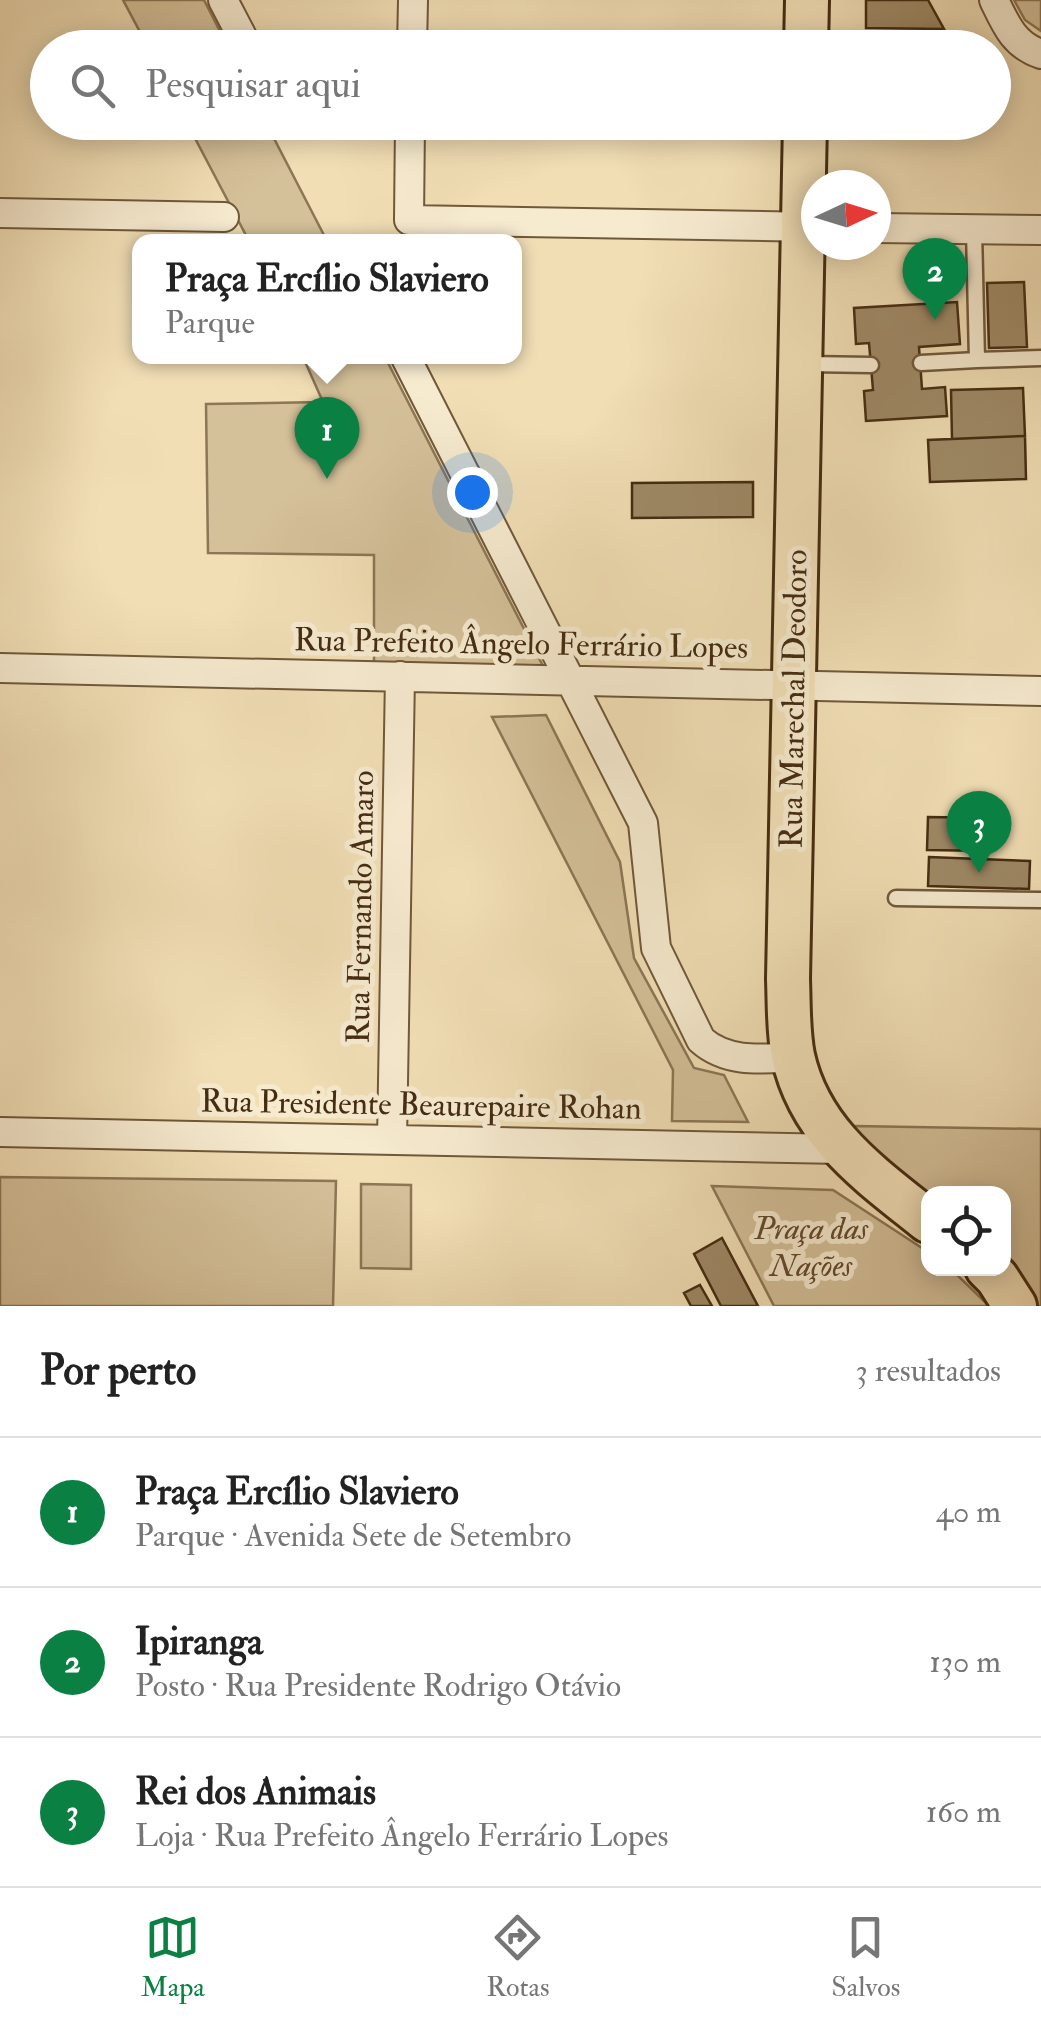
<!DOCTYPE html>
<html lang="pt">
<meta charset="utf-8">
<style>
body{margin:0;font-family:"IM FELL Double Pica",serif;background:#f6f6f6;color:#222}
.controls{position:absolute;right:30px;bottom:30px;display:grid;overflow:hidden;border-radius:20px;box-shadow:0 5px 25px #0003}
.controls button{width:90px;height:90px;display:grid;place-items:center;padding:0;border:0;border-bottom:2px solid #e0e0e0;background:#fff;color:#222;font:50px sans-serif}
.compass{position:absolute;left:801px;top:170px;width:90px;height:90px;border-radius:50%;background:#fff;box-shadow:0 5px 25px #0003;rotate:86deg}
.you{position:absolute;left:472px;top:492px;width:35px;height:35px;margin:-25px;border:8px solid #fff;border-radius:50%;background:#1a73e8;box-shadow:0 0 0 15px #1a73e833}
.badge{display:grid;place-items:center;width:65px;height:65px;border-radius:50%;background:#0b8043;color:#fff;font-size:32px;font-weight:700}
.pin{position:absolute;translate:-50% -82px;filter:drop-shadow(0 2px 5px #0008)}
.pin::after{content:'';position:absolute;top:52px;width:35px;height:30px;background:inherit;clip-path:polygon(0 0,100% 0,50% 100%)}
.popup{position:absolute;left:132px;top:234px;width:390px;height:130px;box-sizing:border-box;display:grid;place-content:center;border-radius:20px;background:#fff;filter:drop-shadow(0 2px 8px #0005);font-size:32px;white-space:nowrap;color:#767676}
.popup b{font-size:38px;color:#222}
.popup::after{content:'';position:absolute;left:50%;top:100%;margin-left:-20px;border:20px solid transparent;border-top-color:#fff}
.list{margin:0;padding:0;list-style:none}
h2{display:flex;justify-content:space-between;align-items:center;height:130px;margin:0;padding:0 40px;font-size:42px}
h2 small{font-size:32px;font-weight:400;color:#767676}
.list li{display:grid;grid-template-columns:65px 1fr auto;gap:30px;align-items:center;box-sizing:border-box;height:150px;padding:0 40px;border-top:2px solid #e0e0e0}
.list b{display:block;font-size:38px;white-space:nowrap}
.list p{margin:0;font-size:32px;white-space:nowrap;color:#767676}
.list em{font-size:32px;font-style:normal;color:#767676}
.icon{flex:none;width:55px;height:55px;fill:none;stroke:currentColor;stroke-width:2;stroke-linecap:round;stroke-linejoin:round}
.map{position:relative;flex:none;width:1041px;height:1306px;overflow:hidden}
.search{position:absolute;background:#fff;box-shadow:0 5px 25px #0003;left:30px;right:30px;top:30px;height:110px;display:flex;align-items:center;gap:25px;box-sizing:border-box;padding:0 35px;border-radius:55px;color:#767676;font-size:38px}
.sheet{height:580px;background:#fff}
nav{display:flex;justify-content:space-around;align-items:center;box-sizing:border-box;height:140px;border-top:2px solid #e0e0e0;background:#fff;font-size:28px;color:#767676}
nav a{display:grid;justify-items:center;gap:5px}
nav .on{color:#0b8043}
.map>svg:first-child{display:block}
</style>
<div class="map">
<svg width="1041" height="1306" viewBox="0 0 1041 1306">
<rect width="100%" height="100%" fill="#f1deb5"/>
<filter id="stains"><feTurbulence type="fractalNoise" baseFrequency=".002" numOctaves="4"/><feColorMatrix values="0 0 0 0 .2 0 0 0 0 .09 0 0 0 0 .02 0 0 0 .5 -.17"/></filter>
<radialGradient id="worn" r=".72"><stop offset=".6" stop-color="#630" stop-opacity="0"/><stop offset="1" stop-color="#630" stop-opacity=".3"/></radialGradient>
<path fill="#d4c099" stroke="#8c7655" stroke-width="2.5" d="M123,0H204L228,47H148Z
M1014,0H1041V31L1025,20Z
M187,123H266L327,241H249Z
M303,357H385L544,668L374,663V555L208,553L206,404L323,402Z
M546,715L620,862L634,958L694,1068L724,1075L748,1122L672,1121L673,1070L492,717Z
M854,1126L1041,1129V1306H1036L1004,1260V1194H928V1196L866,1146Z
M0,1177L336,1181L333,1306H0Z
M361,1184L411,1185V1269L361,1268Z
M712,1186L833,1190L928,1252V1268L951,1269L989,1306H774Z"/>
<path fill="#9e8966" stroke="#452c11" stroke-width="2.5" d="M866,0H928L944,29L866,28Z
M1024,282L1027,347L989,348L987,283Z
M957,302L960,344L919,347L922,389L945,387L947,416L866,421L864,391L873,390L869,343L856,344L854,308Z
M1023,388L1025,436L952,439L951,390Z
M1025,436L1026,479L930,482L928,440Z
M753,482V517L632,518V483Z
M928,817L990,818V851L927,850Z
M929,857L1030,861L1029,889L928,886Z
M722,1238L758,1306H721L694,1254Z
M700,1285L712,1306H691L684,1293Z"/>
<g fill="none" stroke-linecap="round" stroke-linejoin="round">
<defs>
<path id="lane" d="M977,360L1041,358
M921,363L977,360L974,230
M807,364L871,365
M896,898L1041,900"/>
<path id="street" d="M223,0L248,48
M994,0C1006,25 1014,45 1041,54
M412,48L413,0
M410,122L409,220L816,227
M0,213L224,217
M876,228L1041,230
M405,356L643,823L656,948L701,1040C727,1063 761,1059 793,1057
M0,668L1041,691
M0,1132L841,1149
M392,1140L400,676"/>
<path id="primary" d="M806,48L807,0
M805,122L788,979C789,1004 788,1031 793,1056C810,1134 871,1175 928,1221
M987,1268L997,1278L1015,1306"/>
</defs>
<use href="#lane" stroke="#70583a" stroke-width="19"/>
<use href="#street" stroke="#70583a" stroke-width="32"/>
<use href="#primary" stroke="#452c11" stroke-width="48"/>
<use href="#lane" stroke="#f6eacf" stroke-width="14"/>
<use href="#street" stroke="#f6eacf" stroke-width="28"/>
<use href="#primary" stroke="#f1deb5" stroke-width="42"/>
</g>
<g text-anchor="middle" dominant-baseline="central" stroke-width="10" stroke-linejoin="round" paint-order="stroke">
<g font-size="32" fill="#452c11" stroke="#f6eacf">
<text transform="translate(521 644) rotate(1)">Rua Prefeito Ângelo Ferrário Lopes</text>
<text transform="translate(794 699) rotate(-89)">Rua Marechal Deodoro</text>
<text transform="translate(361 907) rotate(-89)">Rua Fernando Amaro</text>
<text transform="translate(421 1105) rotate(1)">Rua Presidente Beaurepaire Rohan</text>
</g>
<g font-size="32" font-style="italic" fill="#624a2c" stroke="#f6eacf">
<text x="811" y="1229">Praça das<tspan x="811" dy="37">Nações</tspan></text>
</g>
</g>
<rect width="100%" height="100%" filter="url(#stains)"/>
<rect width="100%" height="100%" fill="url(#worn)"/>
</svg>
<div class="controls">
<button><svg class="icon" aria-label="locate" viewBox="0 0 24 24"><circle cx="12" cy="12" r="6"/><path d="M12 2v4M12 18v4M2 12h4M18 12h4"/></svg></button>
</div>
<svg class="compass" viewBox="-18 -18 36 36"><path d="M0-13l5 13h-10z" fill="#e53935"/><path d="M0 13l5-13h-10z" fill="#767676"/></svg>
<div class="you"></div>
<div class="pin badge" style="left:327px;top:479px">1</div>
<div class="popup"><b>Praça Ercílio Slaviero</b>Parque</div>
<div class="pin badge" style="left:935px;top:320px">2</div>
<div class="pin badge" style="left:979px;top:873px">3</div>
<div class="search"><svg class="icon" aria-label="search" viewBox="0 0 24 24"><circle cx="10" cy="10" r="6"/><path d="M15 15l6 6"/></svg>Pesquisar aqui</div>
</div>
<section class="sheet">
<h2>Por perto<small>3 resultados</small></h2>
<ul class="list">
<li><span class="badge">1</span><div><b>Praça Ercílio Slaviero</b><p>Parque · Avenida Sete de Setembro</p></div><em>40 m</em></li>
<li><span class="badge">2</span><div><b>Ipiranga</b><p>Posto · Rua Presidente Rodrigo Otávio</p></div><em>130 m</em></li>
<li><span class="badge">3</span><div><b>Rei dos Animais</b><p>Loja · Rua Prefeito Ângelo Ferrário Lopes</p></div><em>160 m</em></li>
</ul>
</section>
<nav>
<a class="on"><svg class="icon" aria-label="map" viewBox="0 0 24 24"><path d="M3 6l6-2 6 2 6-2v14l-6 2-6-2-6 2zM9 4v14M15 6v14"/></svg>Mapa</a>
<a><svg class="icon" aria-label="directions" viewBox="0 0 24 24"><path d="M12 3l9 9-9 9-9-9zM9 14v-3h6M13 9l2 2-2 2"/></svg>Rotas</a>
<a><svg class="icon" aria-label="saved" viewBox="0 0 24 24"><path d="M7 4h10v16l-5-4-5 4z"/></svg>Salvos</a>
</nav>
